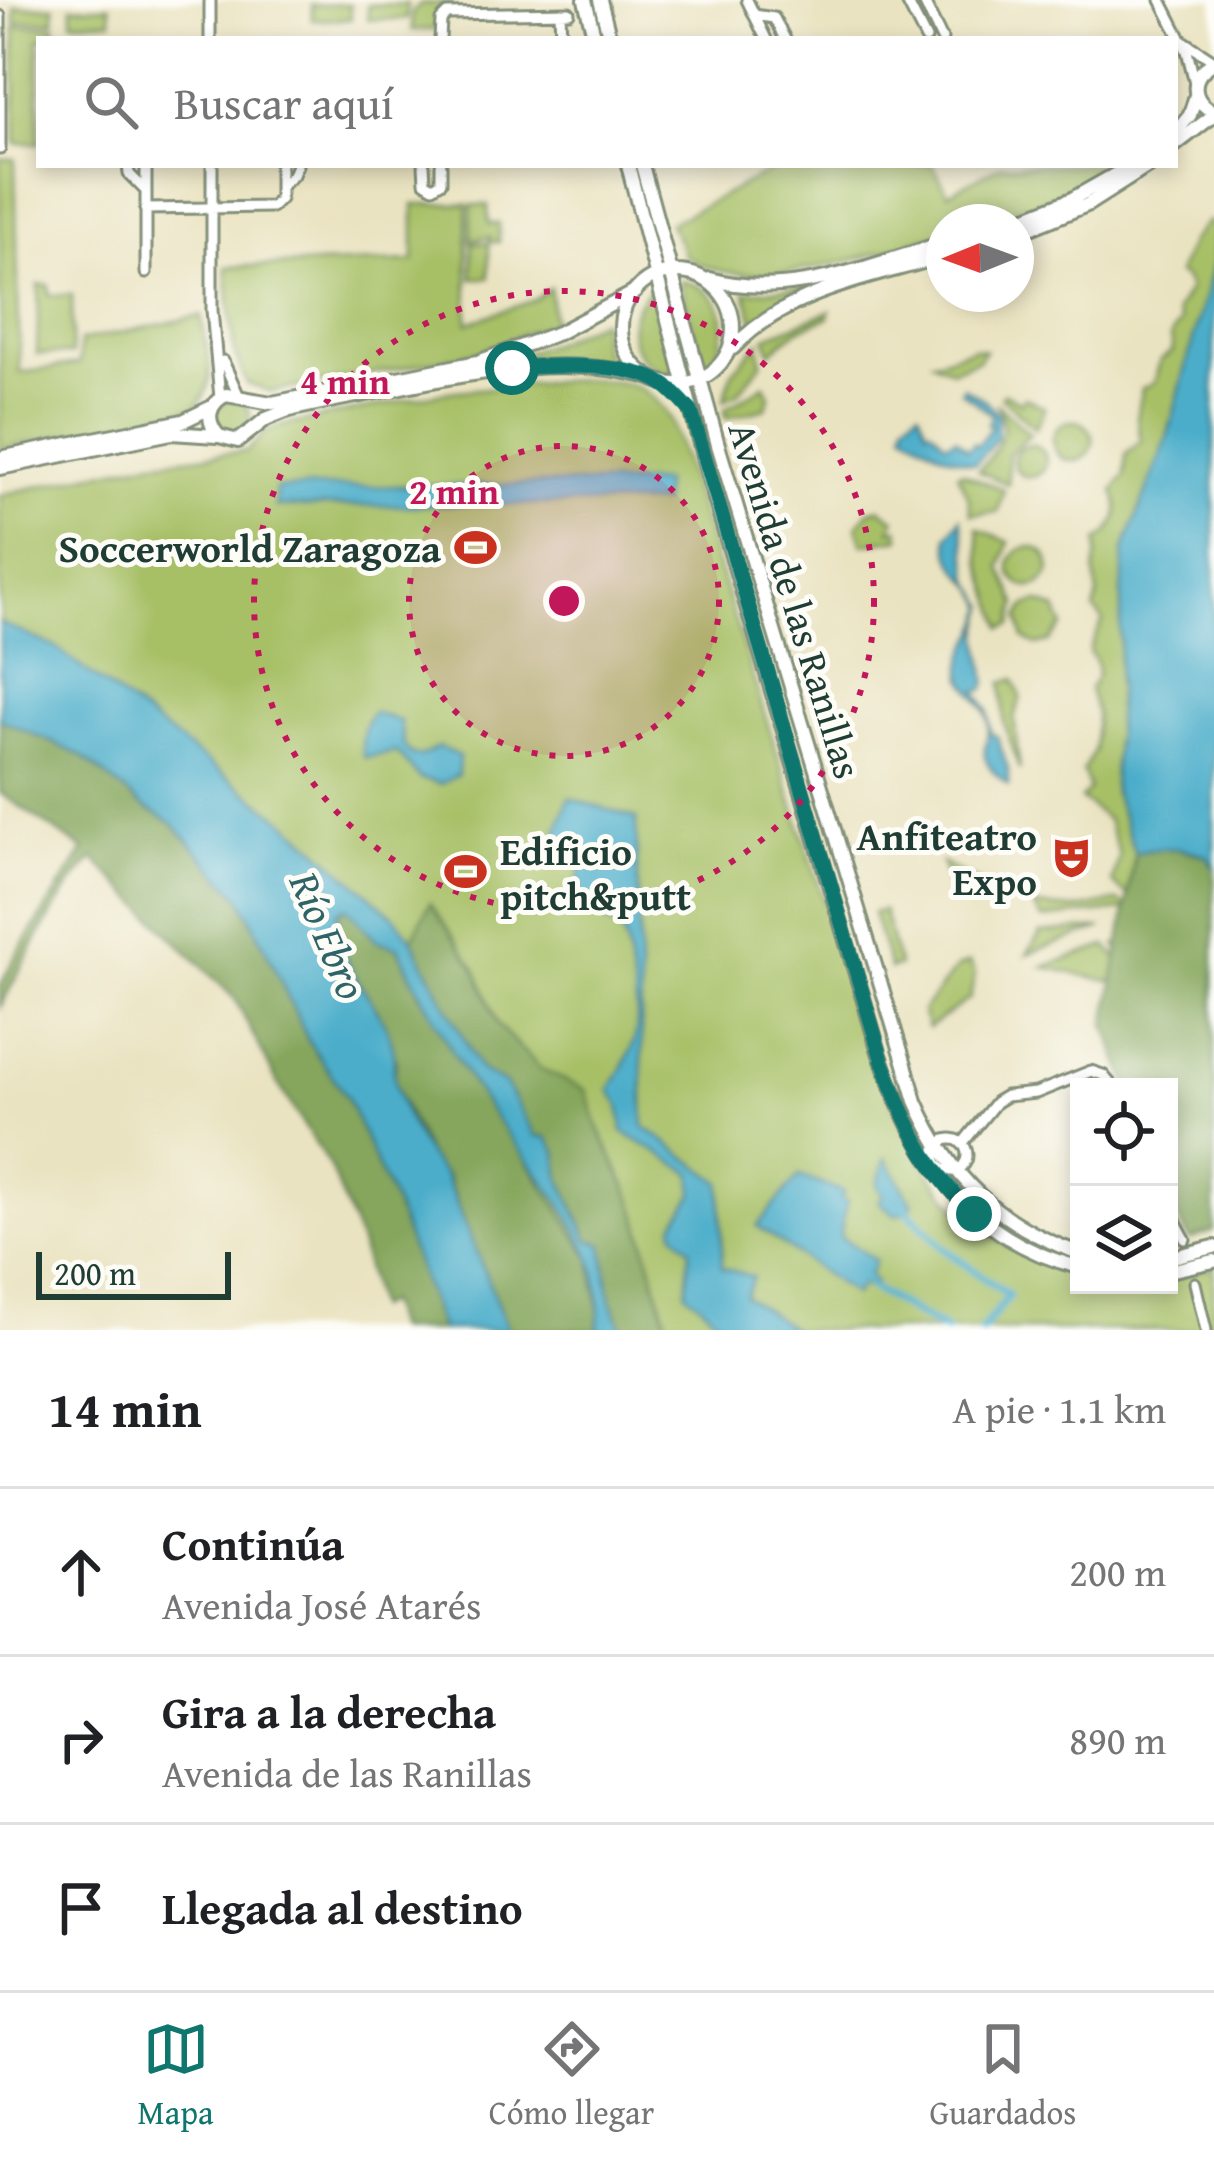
<!DOCTYPE html>
<html lang="es">
<meta charset="utf-8">
<style>
body{margin:0;font-family:"Gentium Book Plus",serif;background:#f2f2f2;color:#202124}
.controls{position:absolute;right:36px;bottom:36px;display:grid;overflow:hidden;border-radius:0px;box-shadow:0 6px 18px #0003}
.controls button{width:108px;height:108px;display:grid;place-items:center;padding:0;border:0;border-bottom:3px solid #e0e0e0;background:#fff;color:#202124;font:60px sans-serif}
.compass{position:absolute;left:926px;top:204px;width:108px;height:108px;border-radius:50%;background:#fff;box-shadow:0 6px 18px #0003;rotate:269deg}
.scale{position:absolute;left:36px;bottom:30px;width:195px;box-sizing:border-box;padding-left:12px;border:6px solid #1f3d34;border-top:0;font-size:33px;line-height:42px;white-space:nowrap;color:#1f3d34;-webkit-text-stroke:9px #fdfcf7;paint-order:stroke}
.stop{position:absolute;width:36px;height:36px;margin:-27px;border:9px solid #0f766e;border-radius:50%;background:#fff}
.stop.end{background:#0f766e;border-color:#fff;box-shadow:0 3px 12px #0008}
.list{margin:0;padding:0;list-style:none}
h2{display:flex;justify-content:space-between;align-items:center;height:156px;margin:0;padding:0 48px;font-size:51px}
h2 small{font-size:39px;font-weight:400;color:#757577}
.list li{display:grid;grid-template-columns:78px 1fr auto;gap:36px;align-items:center;box-sizing:border-box;height:168px;padding:0 48px;border-top:3px solid #e0e0e0}
.list b{display:block;font-size:45px;white-space:nowrap}
.list p{margin:0;font-size:39px;white-space:nowrap;color:#757577}
.list em{font-size:39px;font-style:normal;color:#757577}
.icon{flex:none;width:66px;height:66px;fill:none;stroke:currentColor;stroke-width:2;stroke-linecap:round;stroke-linejoin:round}
.map{position:relative;flex:none;width:1214px;height:1330px;overflow:hidden}
.search{position:absolute;background:#fff;box-shadow:0 6px 18px #0003;left:36px;right:36px;top:36px;height:132px;display:flex;align-items:center;gap:30px;box-sizing:border-box;padding:0 42px;border-radius:0px;color:#757577;font-size:45px}
.sheet{height:660px;background:#fff}
nav{display:flex;justify-content:space-around;align-items:center;box-sizing:border-box;height:168px;border-top:3px solid #e0e0e0;background:#fff;font-size:33px;color:#757577}
nav a{display:grid;justify-items:center;gap:6px}
nav .on{color:#0f766e}
.map>svg:first-child{display:block}
</style>
<div class="map">
<svg width="1214" height="1330" viewBox="0 0 1214 1330">
<rect width="100%" height="100%" fill="#fdfcf7"/>
<filter id="ink" filterUnits="userSpaceOnUse"><feTurbulence type="fractalNoise" baseFrequency=".00833" numOctaves="2"/><feDisplacementMap in="SourceGraphic" scale="24" xChannelSelector="R" yChannelSelector="G"/><feConvolveMatrix kernelMatrix="1 2 1 2 8 2 1 2 1" color-interpolation-filters="sRGB"/></filter>
<filter id="wash" filterUnits="userSpaceOnUse"><feTurbulence type="fractalNoise" baseFrequency=".004" numOctaves="4" result="noise"/><feDisplacementMap in="SourceGraphic" scale="48" xChannelSelector="R" yChannelSelector="G"/><feGaussianBlur stdDeviation="2.7" result="paint"/><feColorMatrix in="noise" values="0 0 0 0 0 0 0 0 0 0 0 0 0 0 0 0 0 1.4 0 .05"/><feComposite in="paint" operator="in"/></filter>
<g filter="url(#wash)">
<rect width="100%" height="100%" fill="#eae3c1"/>
<path fill="#a7c066" stroke="#637e4d" stroke-width="3" d="M450,3V9L436,16L434,30H412V13L421,4Z
M350,4L351,19L312,20V5Z
M407,4V19L368,20V5Z
M54,6V21L15,22V7Z
M110,6L111,21H72V7Z
M15,26H55V39H39V143H16Z
M0,159H15L20,373L79,364L80,341L201,316C206,349 221,383 194,408L0,449Z
M782,165H933L948,193L1001,165H1113C1063,195 1002,222 944,222V233C876,253 750,300 685,256L670,223Z
M414,204H467L468,323L535,300L550,288L553,322L478,352L402,368L272,392L247,384L234,352L226,267L414,261Z
M471,205H488L489,224H499V242H490V237L471,240Z
M1208,221L1214,225V261L1167,438L1124,550L1113,790L1174,969L1138,904L1112,883L1119,855L1107,820L1081,799L1089,789L1083,771L1094,751L1096,713L1089,689C1100,677 1100,664 1089,652L1103,620L1094,609C1101,590 1095,589 1095,571C1095,560 1099,553 1097,541C1116,530 1123,511 1114,491L1125,475L1126,454L1141,441L1137,419L1142,389L1154,383L1160,361L1173,351L1171,336L1180,322L1176,311L1189,289L1184,278L1177,274L1191,241Z
M472,243H489V278H472Z
M845,277L769,310L754,321L745,292L803,287Z
M680,281C730,287 736,339 703,370Z
M39,285H49V295H72V354H37Z
M654,286L677,376C628,368 616,317 654,286Z
M830,311L829,317L797,330L771,352L765,337Z
M601,320L602,347L609,363L551,361L490,365L550,344Z
M759,342L762,363L738,393L724,400L732,372Z
M974,348L985,350L978,360L952,370L933,361Z
M584,379C627,382 646,381 671,419L873,1055C911,1161 961,1248 1079,1274V1285H1169V1278L1214,1267V1330H623L611,1301L131,707L55,647L0,623V495L147,462L247,451L267,431L280,426L447,392Z
M765,385L770,396L766,408L726,418L725,409Z
M1004,393L1021,402L1025,397L1045,408L1035,428L1001,397Z
M216 417a17 17 0 1 1 34 0a17 17 0 1 1-34 0Z
M996,403L1030,434L1008,455V484L978,471C997,450 1012,431 996,403Z
M1053 441a20 20 0 1 1 40 0a20 20 0 1 1-40 0Z
M1014 461a16 16 0 1 1 32 0a16 16 0 1 1-32 0Z
M961,472L1004,490L998,512L971,514L968,495L957,474Z
M880,508L895,519L891,530L899,529L900,538L863,544L857,526L869,511Z
M978,528L1009,542L1001,568L1017,604L1012,625L1003,628L981,562Z
M1010 567a20 20 0 1 1 40 0a20 20 0 1 1-40 0Z
M1038,602L1056,609L1063,626L1049,642L1036,645L1024,638L1019,618L1026,606Z
M1014,679L1021,697L1014,718L1020,770L1004,723L1002,683Z
M942,863L978,882L968,903L964,889L949,886Z
M1118,901C1148,918 1143,964 1145,994L1134,962L1116,946L1130,942L1129,915L1124,910L1042,919L1034,906L1076,909Z
M883,910L899,966L890,969L873,913Z
M1102,928L1027,954L1041,933Z
M1106,946L1116,957L1129,985L1043,967Z
M970,963L975,974L970,998L928,1028L922,1011L957,967Z"/>
<path fill="#85a65b" stroke="#527248" stroke-width="3" d="M0,719L82,756L141,805L172,823L242,899L309,1042L346,1096L396,1208L441,1330H395L387,1302L376,1308L360,1243L330,1167L277,1082L235,999L94,859C65,881 20,971 0,1007V986L16,956L84,850L0,793Z
M1166,846L1207,856L1214,868V1231L1190,1240L1169,1203V1087H1129L1106,1025L1135,853Z
M430,903L476,969L498,1025L540,1069L586,1090L598,1127L634,1203L669,1330H623L611,1301L603,1245L589,1240L561,1180L557,1151L536,1137L505,1084L480,1070L412,939Z
M347,907L377,941L397,947L423,1000L591,1259L600,1317L597,1330H508L446,1176L432,1164L394,1083L396,1062L378,1011L347,966L339,941L338,912Z"/>
<path fill="#4badca" stroke="#35757f" stroke-width="3" d="M1214,261V868L1207,856C1181,846 1161,847 1135,853L1113,790L1124,550L1167,438Z
M963,387L985,400L998,414L997,438L975,464L943,454L904,431L906,420L919,410L927,429L931,428L946,443L955,438L968,449L973,443L977,446L992,426L988,424L992,415L961,391Z
M663,482L662,503L276,507V488Z
M961,518L971,580L987,606L980,634L987,683L984,690L977,691L988,710L991,734L997,736L1008,769V785C962,750 1001,741 985,710C975,691 958,685 964,660C968,640 984,627 986,607C976,575 949,578 948,536Z
M0,623L55,647L288,823L394,916L412,939L480,1070L505,1084L536,1136L547,1137L557,1152L561,1180L589,1240L603,1244L611,1301L623,1330H597C602,1310 598,1276 590,1256C566,1200 518,1152 484,1102C451,1053 423,1000 398,947L377,941L346,907L338,912C332,965 376,993 391,1040C396,1055 392,1071 396,1086C404,1116 423,1155 445,1176L508,1330H441L396,1208L346,1096L309,1042L242,899L172,823L141,805L82,756L0,719Z
M373,712L400,721L404,746L412,755L421,756L439,747L459,756L458,775L441,784L420,779L396,752L365,758C359,748 364,720 373,712Z
M569,798L636,818L644,1126L721,1182L722,1267L753,1277L745,1296L794,1330H729L686,1292L690,1249L674,1232V1224L694,1194L692,1173L623,1132L620,1105L610,1090C639,1038 642,1033 631,973C628,962 628,945 623,935C614,918 588,918 575,906L582,860L556,852L554,840Z
M886,1158L913,1204L908,1211L896,1215L879,1202L883,1194L877,1185Z
M799,1176L844,1192L841,1199L847,1201L840,1236L875,1260L869,1276L875,1282L871,1288L860,1286L854,1295L757,1226Z"/>
<g fill="none" stroke-linecap="round" stroke-linejoin="round">
<path stroke="#4badca" stroke-width="8" d="M908,1211L943,1248L1009,1296L982,1330
M871,1288L945,1330"/>
</g>
</g>
<g filter="url(#ink)">
<g fill="none" stroke-linecap="round" stroke-linejoin="round">
<defs>
<path id="minor" d="M210,0V39
M747,0L766,39
M906,0L926,39
M923,0L942,39
M1161,0L1187,51L1195,83
M560,12L561,39
M754,15L774,18L785,39
M0,16V149
M440,39L441,20L447,14L569,12
M1185,42L1214,61
M128,165L129,174L144,189
M146,165V273
M212,165V310L220,398
M424,165L425,182L433,187L441,182V165
M280,187L293,175L297,165
M145,209L272,207L280,199V165
M223,361L238,394
M935 1155a16 16 0 1 1 32 0a16 16 0 1 1-32 0Z
M962,1144L996,1102L1006,1096L1036,1093L1091,1071L1103,1075L1113,1087
M1169,1209L1185,1239
M1195,1283L1206,1330"/>
<path id="major" d="M585,0L595,39
M600,0L610,39
M1214,63C1190,74 1189,100 1214,112
M1175,133L1190,115L1196,95
M1175,145L1214,115
M628,165L708,475L879,1052C913,1153 968,1240 1079,1267
M642,165L718,445L916,1101C949,1178 1000,1226 1079,1253
M1014,222L1072,199L1132,165
M1016,234L1087,205L1150,165
M621 328a56 56 0 1 1 112 0a56 56 0 1 1-112 0Z
M710,279C788,301 869,265 944,243
M635,292L558,333L478,362L272,403L226,395C208,404 205,421 219,436L238,441L266,419L286,411C319,402 353,397 386,390C473,373 565,353 652,378
M733,348C787,290 871,278 944,256
M0,458L183,421L212,407
M0,468L171,433L217,436
M1169,1258L1214,1247
M1169,1271L1214,1261"/>
</defs>
<use href="#minor" stroke="#84907a" stroke-width="15"/>
<use href="#major" stroke="#84907a" stroke-width="18"/>
<use href="#minor" stroke="#fff" stroke-width="9"/>
<use href="#major" stroke="#fff" stroke-width="12"/>
</g>
</g>
<g fill="none" stroke-linecap="round" stroke-linejoin="round" filter="url(#ink)">
<path stroke="#0f766e" stroke-width="15" d="M512,368C550,365 632,362 663,384C674,391 682,402 691,411L882,1060C904,1119 927,1171 974,1214"/>
</g>
<circle cx="564" cy="601" r="155" fill="#c2185b" fill-opacity=".12"/>
<g fill="none" stroke="#c2185b" stroke-width="6" stroke-dasharray="6 12">
<circle cx="564" cy="601" r="155"/>
<circle cx="564" cy="601" r="310"/>
</g>
<defs>
<symbol id="stadium-bare" viewBox="-9 -9 18 18"><path d="M0-5a6.5 5 0 1 0 0 10a6.5 5 0 1 0 0-10ZM-3.5-1.8h7v3.6h-7Z" fill="#c8321e" stroke="#fdfcf7" stroke-width="2.5" paint-order="stroke"/></symbol>
<symbol id="theatre-bare" viewBox="-9 -9 18 18"><path d="M-5-5.5Q0-4 5-5.5V0Q5 5 0 6Q-5 5-5 0ZM-3.3-2.5H-1v1.5H-3.3ZM1-2.5H3.3v1.5H1ZM-2.8 1Q0 5.5 2.8 1Z" fill="#c8321e" stroke="#fdfcf7" stroke-width="2.5" paint-order="stroke"/></symbol>
</defs>
<g fill-rule="evenodd">
<use href="#stadium-bare" x="446" y="518" width="59" height="59"/>
<use href="#theatre-bare" x="1042" y="828" width="59" height="59"/>
<use href="#stadium-bare" x="436" y="842" width="59" height="59"/>
</g>
<g text-anchor="middle" dominant-baseline="central" stroke-width="10" stroke-linejoin="round" paint-order="stroke">
<g font-size="39" font-weight="bold" fill="#1f3d34" stroke="#fdfcf7" text-anchor="end">
<text x="441" y="547">Soccerworld Zaragoza</text>
<text x="1037" y="835">Anfiteatro<tspan x="1037" dy="45">Expo</tspan></text>
<text x="500" y="850" text-anchor="start">Edificio<tspan x="500" dy="45">pitch&amp;putt</tspan></text>
</g>
<g font-size="39" fill="#1f3d34" stroke="#fdfcf7">
<text transform="translate(796 600) rotate(73)">Avenida de las Ranillas</text>
</g>
<g font-size="42" font-style="italic" fill="#2e6468" stroke="#fdfcf7">
<text transform="translate(329 935) rotate(67)">Río Ebro</text>
</g>
</g>
<circle cx="564" cy="601" r="18" fill="#c2185b" stroke="#fdfcf7" stroke-width="6"/>
<g font-size="36" text-anchor="middle" font-weight="bold" fill="#c2185b" stroke="#fdfcf7" stroke-width="10" stroke-linejoin="round" paint-order="stroke">
<text x="345" y="394">4 min</text>
<text x="454" y="504">2 min</text>
</g>
</svg>
<div class="controls">
<button><svg class="icon" aria-label="locate" viewBox="0 0 24 24"><circle cx="12" cy="12" r="6"/><path d="M12 2v4M12 18v4M2 12h4M18 12h4"/></svg></button>
<button><svg class="icon" aria-label="layers" viewBox="0 0 24 24"><path d="M12 4l9 5-9 5-9-5zM3 14l9 5 9-5"/></svg></button>
</div>
<svg class="compass" viewBox="-18 -18 36 36"><path d="M0-13l5 13h-10z" fill="#e53935"/><path d="M0 13l5-13h-10z" fill="#757577"/></svg>
<div class="scale">200 m</div>
<div class="stop" style="left:512px;top:368px"></div>
<div class="stop end" style="left:974px;top:1214px"></div>
<div class="search"><svg class="icon" aria-label="search" viewBox="0 0 24 24"><circle cx="10" cy="10" r="6"/><path d="M15 15l6 6"/></svg>Buscar aquí</div>
</div>
<section class="sheet">
<h2>14 min<small>A pie · 1.1 km</small></h2>
<ul class="list">
<li><svg class="icon" aria-label="ahead" viewBox="0 0 24 24"><path d="M12 20V5M6 11l6-6 6 6"/></svg><div><b>Continúa</b><p>Avenida José Atarés</p></div><em>200 m</em></li>
<li><svg class="icon" aria-label="right" viewBox="0 0 24 24"><path d="M7 20v-9h11M14 6l5 5-5 5"/></svg><div><b>Gira a la derecha</b><p>Avenida de las Ranillas</p></div><em>890 m</em></li>
<li><svg class="icon" aria-label="arrive" viewBox="0 0 24 24"><path d="M6 21V4h12l-3 4 3 4H6"/></svg><div><b>Llegada al destino</b></div></li>
</ul>
</section>
<nav>
<a class="on"><svg class="icon" aria-label="map" viewBox="0 0 24 24"><path d="M3 6l6-2 6 2 6-2v14l-6 2-6-2-6 2zM9 4v14M15 6v14"/></svg>Mapa</a>
<a><svg class="icon" aria-label="directions" viewBox="0 0 24 24"><path d="M12 3l9 9-9 9-9-9zM9 14v-3h6M13 9l2 2-2 2"/></svg>Cómo llegar</a>
<a><svg class="icon" aria-label="saved" viewBox="0 0 24 24"><path d="M7 4h10v16l-5-4-5 4z"/></svg>Guardados</a>
</nav>
